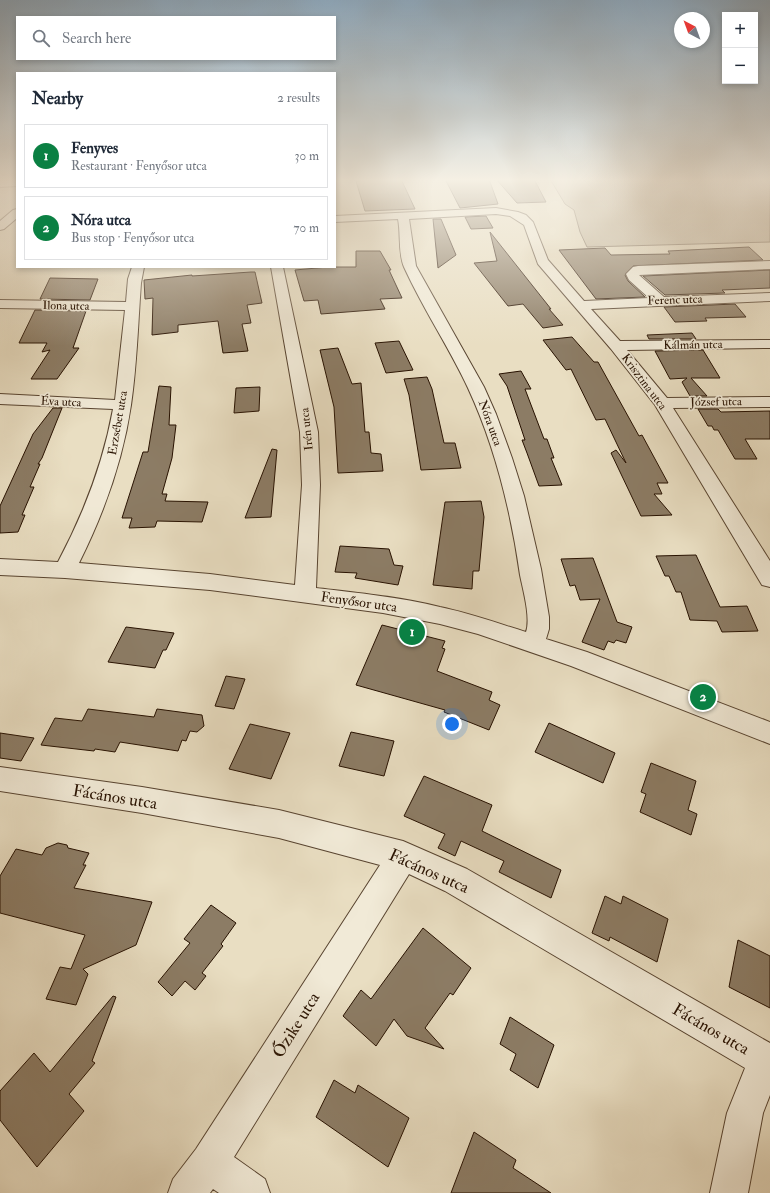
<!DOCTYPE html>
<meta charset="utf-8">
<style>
body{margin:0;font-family:"IM FELL Double Pica",serif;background:#f6f6f7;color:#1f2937}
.controls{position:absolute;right:12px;top:12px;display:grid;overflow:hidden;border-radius:0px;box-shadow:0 2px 6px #0003}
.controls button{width:36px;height:36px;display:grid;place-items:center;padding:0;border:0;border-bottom:1px solid #e0e1e3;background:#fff;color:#1f2937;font:20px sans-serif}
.compass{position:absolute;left:674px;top:12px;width:36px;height:36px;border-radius:50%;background:#fff;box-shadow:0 2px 6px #0003;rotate:319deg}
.you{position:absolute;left:452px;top:724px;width:14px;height:14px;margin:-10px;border:3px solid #fff;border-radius:50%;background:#1a73e8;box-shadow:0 0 0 6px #1a73e833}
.badge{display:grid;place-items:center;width:26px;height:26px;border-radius:50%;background:#0b8043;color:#fff;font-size:13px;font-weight:700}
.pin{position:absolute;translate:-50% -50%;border:2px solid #fff;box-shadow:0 1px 4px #0006}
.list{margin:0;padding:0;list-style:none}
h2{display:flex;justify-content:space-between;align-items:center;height:52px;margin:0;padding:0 16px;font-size:17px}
h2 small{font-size:13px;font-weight:400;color:#747a83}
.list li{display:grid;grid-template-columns:26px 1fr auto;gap:12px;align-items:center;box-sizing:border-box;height:64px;margin:0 8px 8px;padding:0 8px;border:1px solid #e0e1e3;border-radius:0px}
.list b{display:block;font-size:15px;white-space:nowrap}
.list p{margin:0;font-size:13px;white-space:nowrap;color:#747a83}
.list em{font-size:13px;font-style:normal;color:#747a83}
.icon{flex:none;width:22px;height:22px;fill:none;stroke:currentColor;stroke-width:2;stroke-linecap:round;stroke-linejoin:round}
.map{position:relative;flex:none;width:770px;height:1193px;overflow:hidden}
.search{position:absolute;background:#fff;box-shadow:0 2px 6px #0003;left:16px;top:16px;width:320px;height:44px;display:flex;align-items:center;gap:10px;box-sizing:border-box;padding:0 14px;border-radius:0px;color:#747a83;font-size:15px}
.panel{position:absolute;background:#fff;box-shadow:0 2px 6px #0003;left:16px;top:72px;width:320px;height:196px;border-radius:0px}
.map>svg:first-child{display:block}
</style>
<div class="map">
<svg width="770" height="1193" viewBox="0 0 770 1193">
<rect width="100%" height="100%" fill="#e9dec2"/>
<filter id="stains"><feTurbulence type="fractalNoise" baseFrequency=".005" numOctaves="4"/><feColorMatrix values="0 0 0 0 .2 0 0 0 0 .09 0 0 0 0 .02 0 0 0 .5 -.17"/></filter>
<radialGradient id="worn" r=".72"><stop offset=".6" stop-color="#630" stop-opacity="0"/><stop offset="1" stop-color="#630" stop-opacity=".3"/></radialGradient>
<path fill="#c8bba1" stroke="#786650" d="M550,179H770V242L587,247L580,232L574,210L565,204Z"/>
<path fill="#8c7c65" stroke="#271100" d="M401,179L415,209L365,211L356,181Z
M445,179H489L498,204L460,208Z
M496,179H534L546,202L517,203Z
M486,216L493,228L471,229L465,217Z
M433,219H441L456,255L438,268Z
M490,232L551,309H549L563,325L543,328L523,304L508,306L474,263L497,261Z
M749,247L763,260L633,266L625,275L628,281L645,297L596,299L559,250L605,248L611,255L670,254L668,251Z
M356,251H380L391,270H389L402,298L380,299L385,309L321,314L318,300L304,301L295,270L328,267H356Z
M770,270V288L722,290L725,293L665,295L643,276Z
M251,272H255L262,303L247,305L251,323L242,324L248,351L223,353L218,321L178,325V332L152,335L153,298L145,299L144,280L192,275V276Z
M50,278L98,279L90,300L40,299Z
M735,304L746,317L705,318L707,321L675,322L664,307Z
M35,310L86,311L73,348H79L57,379H31L50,350L42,352L47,343H19Z
M692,333L696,339H649L647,335Z
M572,337L594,362H598L639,436L642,435L668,483H657L662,494H654L672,515L641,516L611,453L616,450L626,463L605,419L596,420L571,369L566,370L543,340Z
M399,341L413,370L386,373L375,343Z
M338,348L352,384L361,383L365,432H369L371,453L381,454L383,471L338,473L334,407L320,350Z
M703,350L720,378H691L707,396H690L682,382L687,378L670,379L655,351Z
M521,371L531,389H525L544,439H547L554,458H551L562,485L539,486L527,453L522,440H525L507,386L499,374Z
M427,377L432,389L444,443H455L461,468L421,470L409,395L404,379Z
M159,386L171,387L169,425H176L172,458L162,494H167L165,501L208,502L202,522L157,521L155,527L129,528L132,518H122L143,452H148Z
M260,387L259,411L234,413L236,388Z
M53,408H62L42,458L38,464H40L30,487H34L22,515H25L18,532L0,533V506L33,434Z
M698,409H718L721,412L770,411V439H745L757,459H735L718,430H714L712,426H708Z
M272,449L277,450L271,517L245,518Z
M481,501L484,517L479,571H473L472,589L433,585L445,502Z
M340,546L389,549L394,565L403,566L398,585L355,578L357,573L335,572Z
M696,555L720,607L747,606L758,631L722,632L717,621L690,620L681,592H676L669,576H665L656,556Z
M593,558L617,622L632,627L626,643L616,640L614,643L608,641L604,650L582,642L600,599L580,600L575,585L570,586L561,559Z
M382,625L445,641L442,648L445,649L437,671L492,692L489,700L500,705L489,730L444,712L445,710L356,685Z
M126,627L174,633L166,650H163L155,668L108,662Z
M226,676L245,679L234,709L215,706Z
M88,709L154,717L157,709L202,715L204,726L197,732L190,731L186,741L182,740L178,751L120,742L115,752L95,749L94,751L41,745L55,718L82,721Z
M549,723L615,753L603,783L535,752Z
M250,724L290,733L271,779L229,769Z
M351,732L394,741L384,776L339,766Z
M0,733L34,738L21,761L0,758Z
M651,763L696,781L688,810L697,814L691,835L640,812L646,794L641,792Z
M424,776L492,805L482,831L561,870L551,898L499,872L504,861L461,841L455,856L438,848L445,834L404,816Z
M58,843L67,845L68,848L89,853L83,865H86L74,888L152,902L136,945L83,969L88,974L76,1005L46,999L60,967L71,969L85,935L0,913V876L16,849L42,855L46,848Z
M605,896L621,904L623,896L668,919L657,962L610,937L609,941L592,933Z
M211,905L236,923L221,944L223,946L202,973L206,976L195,990L185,981L172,996L158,982L190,943L184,939Z
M423,928L471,968L453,995L450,993L425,1028L444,1049L407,1036L394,1019L376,1046L343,1016L361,990L371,999Z
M738,940L770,956V1008L729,987Z
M113,996L116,997L92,1061L95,1063L69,1094L84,1111L37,1167L0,1120V1091L34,1053L50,1072Z
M510,1017L554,1045L538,1088L510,1070L516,1054L500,1044Z
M334,1080L355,1093L358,1085L409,1118L388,1167L316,1117Z
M474,1132L516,1160L513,1168L551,1193H451Z"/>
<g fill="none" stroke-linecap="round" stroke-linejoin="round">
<defs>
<path id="minor" d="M17,180V186L0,187V181Z
M496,208L518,212L526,215L533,222L548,260L584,301L649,298L629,280L626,274L633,267L638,266L770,261V269L639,275L664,297L770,293V301L591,309L620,341L770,340V348L627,350L667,398L770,397V407L673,408L770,561V587L762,585L655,405L611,349L538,264L524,225L510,216L496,214L409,219L416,266L484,387L496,414L512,458L524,496L541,569L549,617V629L546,639L587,652L770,722V744L571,666L478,634L440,624L383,613L210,590L65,578L0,575V559L58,562C84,513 103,464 113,409L0,404V394L115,400L125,310L0,308V300L126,302L128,279L132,267H144L141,283C138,323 137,365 131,405C123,460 104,513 79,563L210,574L295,585L302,485L300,432L271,267H283L318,432L320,485L316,588C358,593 400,597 440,607C469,613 497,623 526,632C531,618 523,590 520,575C511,512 495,446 468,388C449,347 423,309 404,267C398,253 401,234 398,219L335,222V216Z
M17,209V218L4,229L0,230V221L13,210Z
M0,767L142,787L279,810L403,841L467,869L770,1043V1095L763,1113L748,1193H710L727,1113L745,1068L445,891L409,874L234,1157L265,1179L270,1193H219L213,1189L210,1193H168L173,1179L196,1149L380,865L279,838L142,813L0,791Z"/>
</defs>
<use href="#minor" stroke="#584430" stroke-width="2"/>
<use href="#minor" fill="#f1ead7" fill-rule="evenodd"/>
</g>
<linearGradient id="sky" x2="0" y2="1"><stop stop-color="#8ea9be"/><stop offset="0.52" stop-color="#f5f0e4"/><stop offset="1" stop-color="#f5f0e4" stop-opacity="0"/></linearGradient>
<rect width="770" height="346" fill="url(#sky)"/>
<g text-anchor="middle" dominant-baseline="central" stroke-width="3.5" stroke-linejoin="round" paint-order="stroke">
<g font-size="12" fill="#271100" stroke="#f1ead7">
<text transform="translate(675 300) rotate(-2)">Ferenc utca</text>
<text transform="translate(66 306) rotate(1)">Ilona utca</text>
<text transform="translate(693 345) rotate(-1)">Kálmán utca</text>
<text transform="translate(644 382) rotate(53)">Krisztina utca</text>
<text transform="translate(61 402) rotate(3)">Éva utca</text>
<text transform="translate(716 402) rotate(-1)">József utca</text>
<text transform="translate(118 423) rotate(-80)">Erzsébet utca</text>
<text transform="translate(490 423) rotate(70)">Nóra utca</text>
<text transform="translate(307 429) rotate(-96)">Irén utca</text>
</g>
<g font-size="14" fill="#271100" stroke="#f1ead7">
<text transform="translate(359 602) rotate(8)">Fenyősor utca</text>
</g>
<g font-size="17" fill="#271100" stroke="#f1ead7">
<text transform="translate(115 797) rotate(9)">Fácános utca</text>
<text transform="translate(429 871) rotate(24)">Fácános utca</text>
<text transform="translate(296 1025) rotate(-58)">Őzike utca</text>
<text transform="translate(711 1029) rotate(30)">Fácános utca</text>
</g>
</g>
<rect width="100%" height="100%" filter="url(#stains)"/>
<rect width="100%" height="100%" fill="url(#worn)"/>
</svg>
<div class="controls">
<button>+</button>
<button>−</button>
</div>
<svg class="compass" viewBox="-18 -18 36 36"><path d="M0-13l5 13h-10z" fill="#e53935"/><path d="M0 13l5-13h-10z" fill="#747a83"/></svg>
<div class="you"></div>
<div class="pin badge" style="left:412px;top:632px">1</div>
<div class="pin badge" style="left:703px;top:697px">2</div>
<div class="search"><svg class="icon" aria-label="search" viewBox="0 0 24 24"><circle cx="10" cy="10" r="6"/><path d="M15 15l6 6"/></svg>Search here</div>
<section class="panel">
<h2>Nearby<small>2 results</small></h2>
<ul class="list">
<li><span class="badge">1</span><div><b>Fenyves</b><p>Restaurant · Fenyősor utca</p></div><em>30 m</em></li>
<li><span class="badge">2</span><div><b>Nóra utca</b><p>Bus stop · Fenyősor utca</p></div><em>70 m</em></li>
</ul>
</section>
</div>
